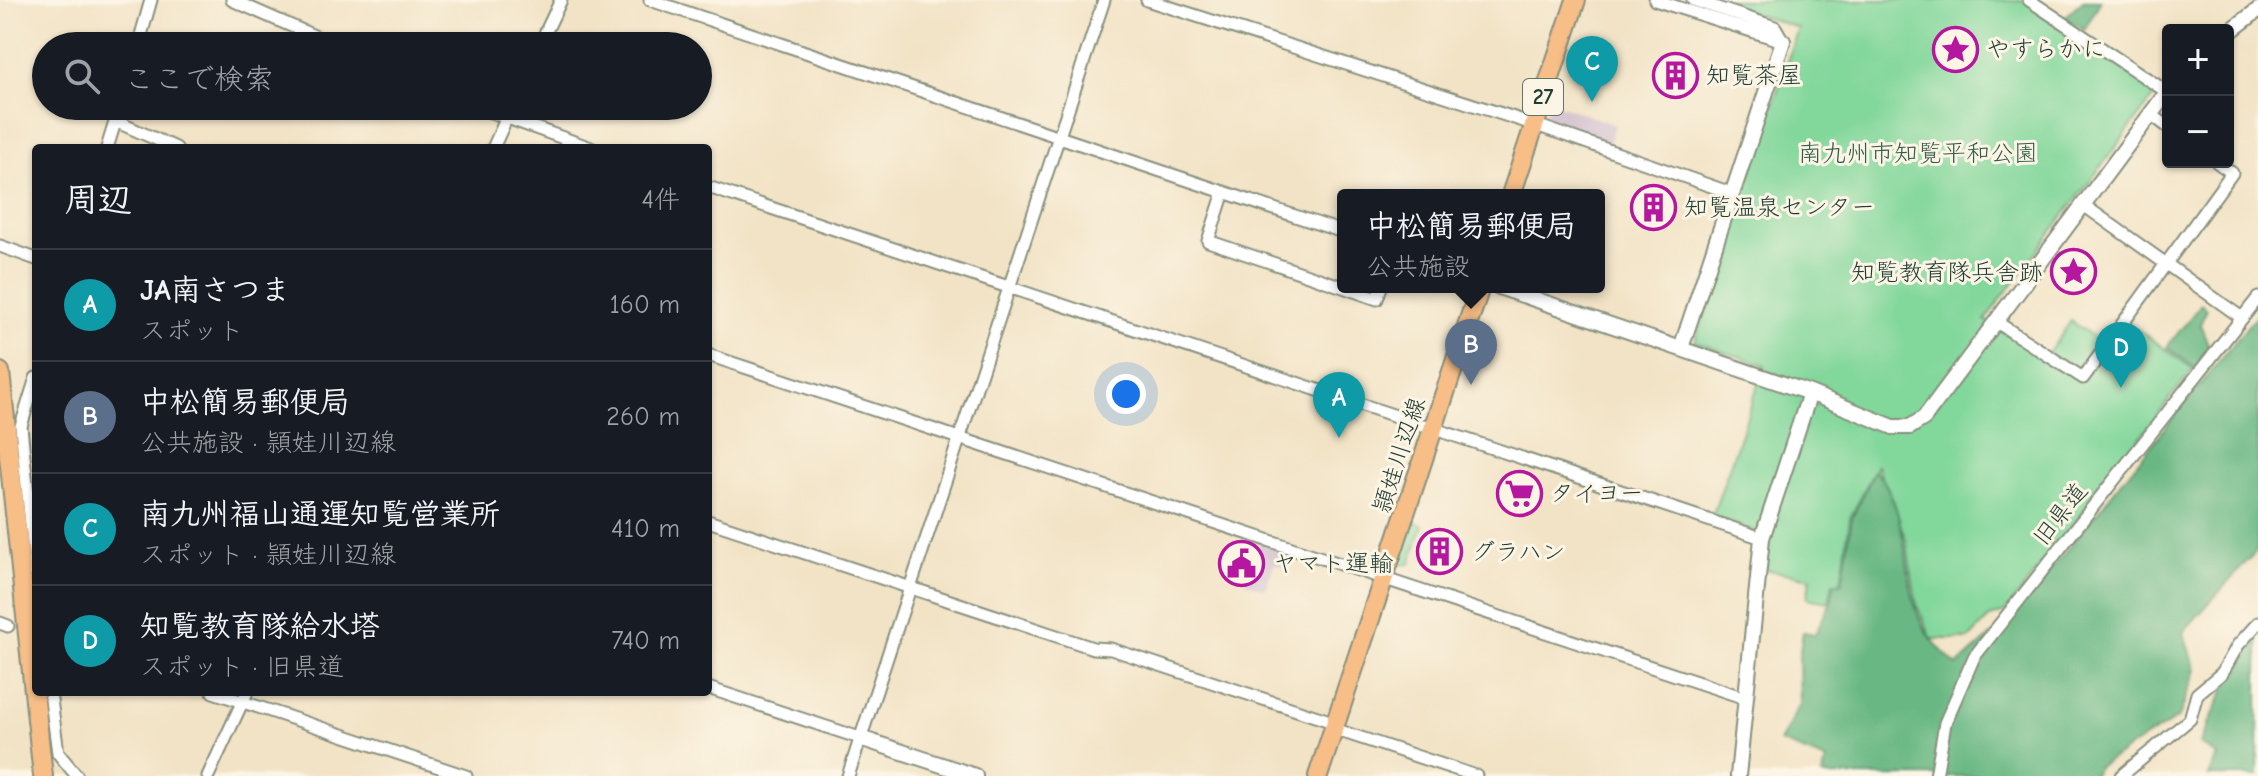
<!DOCTYPE html>
<html lang="ja">
<meta charset="utf-8">
<style>
body{margin:0;font-family:"Comic Neue","Klee One",sans-serif;background:#20242c;color:#f1f3f6}
.controls{position:absolute;right:24px;top:24px;display:grid;overflow:hidden;border-radius:8px;box-shadow:0 2px 6px #0004}
.controls button{width:72px;height:72px;display:grid;place-items:center;padding:0;border:0;border-bottom:2px solid #363941;background:#171b24;color:#f1f3f6;font:40px sans-serif}
.you{position:absolute;left:1126px;top:394px;width:28px;height:28px;margin:-20px;border:6px solid #fff;border-radius:50%;background:#1a73e8;box-shadow:0 0 0 12px #1a73e833}
.badge{display:grid;place-items:center;width:52px;height:52px;border-radius:50%;background:#ea580c;color:#fff;font-size:26px;font-weight:700}
.pin{position:absolute;translate:-50% -66px;filter:drop-shadow(0 2px 4px #0008)}
.pin::after{content:'';position:absolute;top:42px;width:28px;height:24px;background:inherit;clip-path:polygon(0 0,100% 0,50% 100%)}
.popup{position:absolute;left:1337px;top:189px;width:268px;height:104px;box-sizing:border-box;display:grid;place-content:center;border-radius:8px;background:#171b24;filter:drop-shadow(0 2px 6px #0005);font-size:26px;white-space:nowrap;color:#9ea1a6}
.popup b{font-size:30px;color:#f1f3f6}
.popup::after{content:'';position:absolute;left:50%;top:100%;margin-left:-16px;border:16px solid transparent;border-top-color:#171b24}
.list{margin:0;padding:0;list-style:none}
h2{display:flex;justify-content:space-between;align-items:center;height:104px;margin:0;padding:0 32px;font-size:34px}
h2 small{font-size:26px;font-weight:400;color:#9ea1a6}
.list li{display:grid;grid-template-columns:52px 1fr auto;gap:24px;align-items:center;box-sizing:border-box;height:112px;padding:0 32px;border-top:2px solid #363941}
.list b{display:block;font-size:30px;white-space:nowrap}
.list p{margin:0;font-size:26px;white-space:nowrap;color:#9ea1a6}
.list em{font-size:26px;font-style:normal;color:#9ea1a6}
.icon{flex:none;width:44px;height:44px;fill:none;stroke:currentColor;stroke-width:2;stroke-linecap:round;stroke-linejoin:round}
.map{position:relative;flex:none;width:2258px;height:776px;overflow:hidden}
.search{position:absolute;background:#171b24;box-shadow:0 2px 6px #0004;left:32px;top:32px;width:680px;height:88px;display:flex;align-items:center;gap:20px;box-sizing:border-box;padding:0 28px;border-radius:44px;color:#9ea1a6;font-size:30px}
.panel{position:absolute;background:#171b24;box-shadow:0 2px 6px #0004;left:32px;top:144px;width:680px;height:552px;border-radius:8px}
.map>svg:first-child{display:block}
</style>
<div class="map">
<svg width="2258" height="776" viewBox="0 0 2258 776">
<rect width="100%" height="100%" fill="#fcf5e5"/>
<filter id="ink" filterUnits="userSpaceOnUse"><feTurbulence type="fractalNoise" baseFrequency=".0125" numOctaves="2"/><feDisplacementMap in="SourceGraphic" scale="16" xChannelSelector="R" yChannelSelector="G"/><feConvolveMatrix kernelMatrix="1 2 1 2 8 2 1 2 1" color-interpolation-filters="sRGB"/></filter>
<filter id="wash" filterUnits="userSpaceOnUse"><feTurbulence type="fractalNoise" baseFrequency=".006" numOctaves="4" result="noise"/><feDisplacementMap in="SourceGraphic" scale="32" xChannelSelector="R" yChannelSelector="G"/><feGaussianBlur stdDeviation="1.8" result="paint"/><feColorMatrix in="noise" values="0 0 0 0 0 0 0 0 0 0 0 0 0 0 0 0 0 1.4 0 .05"/><feComposite in="paint" operator="in"/></filter>
<g filter="url(#wash)">
<rect width="100%" height="100%" fill="#f2e3c6"/>
<path fill="#cfbdce" d="M1550,102L1615,125L1608,145L1548,124L1545,115Z
M1258,542L1291,553L1287,567L1274,564L1265,589L1245,582Z"/>
<path fill="#82d79b" stroke="#508a68" stroke-width="2" d="M1713,0H2023L2158,91L1985,320L2045,358L2071,321L2110,349L2129,323L2193,369L2005,612L1990,617L1969,639H1932L1917,606L1906,540L1877,465L1850,518L1841,583L1833,582L1829,602L1807,598L1811,578L1764,569L1768,536L1712,517L1765,365L1695,342L1798,28Z
M1412,521L1423,525L1410,564L1397,565Z"/>
<path fill="#69b883" stroke="#447a5c" stroke-width="2" d="M2083,0H2101L2084,30L2064,17Z
M2201,304L2207,309L2200,324L2210,349L2195,368L2167,347Z
M2258,313V549L2183,632L2196,670L2179,717L2098,767L2092,776H1822L1826,760L1780,742L1800,704L1799,656L1803,632L1815,634L1831,602L1834,583H1842L1852,518L1875,470C1905,501 1905,566 1915,606C1922,631 1939,649 1957,666L2015,614Z
M2258,641V776H2208L2218,756L2200,744L2230,677Z"/>
</g>
<g filter="url(#ink)">
<g fill="none" stroke-linecap="round" stroke-linejoin="round">
<defs>
<path id="minor" d="M232,0L337,46
M650,0L1343,232
M1147,0L1539,126L1731,193
M1655,0L1783,41
M1693,0L1775,27L1783,41
M2029,0L2167,92
M138,46L151,0
M539,46L561,0
M474,106L591,148
M2151,114L2168,127
M115,121L176,148
M107,148L120,106
M493,148L512,106
M708,187L1762,538
M1224,192L1208,241L1343,287
M2082,204L2242,318
M0,246L36,259
M1343,287L1377,299L1381,287
M1995,321L2083,378L2232,173L2217,162
M708,355L1745,698
M36,378L21,426L36,573
M708,521L1093,648L1111,649L1336,723
M0,623L8,626
M708,688L860,738
M50,692L58,753L77,776
M213,692L466,776
M1334,729L1476,776
M208,776L247,692
M848,776L1104,0
M1936,776L1945,723L1974,657L2258,298
M2121,776L2190,719L2197,694L2222,673L2238,645L2258,623"/>
<path id="tertiary" d="M2228,33L2258,10
M1499,287L1810,393L1893,427H1910L1924,418L2168,91
M1681,348L1783,41
M860,738L975,776
M1738,776L1762,538L1810,393"/>
<path id="primary" d="M1511,195L1576,0
M0,372L43,776
M1318,776L1480,287"/>
</defs>
<use href="#minor" stroke="#88907d" stroke-width="15"/>
<use href="#tertiary" stroke="#88907d" stroke-width="18"/>
<use href="#primary" stroke="#88907d" stroke-width="22"/>
<use href="#minor" stroke="#fff" stroke-width="11"/>
<use href="#tertiary" stroke="#fff" stroke-width="14"/>
<use href="#primary" stroke="#f7be88" stroke-width="18"/>
</g>
</g>
<defs>
<symbol id="sight-ring" viewBox="-11 -11 22 22"><circle r="9.5" fill="#fcf5e5" stroke="#b5179e" stroke-width="1.5"/><path d="M0-6L1.8-2.2L6-1.7L2.9 1.2L3.7 5.4L0 3.3L-3.7 5.4L-2.9 1.2L-6-1.7L-1.8-2.2Z" fill="#b5179e"/></symbol>
<symbol id="building-ring" viewBox="-11 -11 22 22"><circle r="9.5" fill="#fcf5e5" stroke="#b5179e" stroke-width="1.5"/><path d="M-4-6H4V6H1V3H-1V6H-4ZM-2.5-4.3h1.7v1.8h-1.7ZM.8-4.3h1.7v1.8H.8ZM-2.5-1h1.7V.8h-1.7ZM.8-1h1.7V.8H.8Z" fill="#b5179e"/></symbol>
<symbol id="supermarket-ring" viewBox="-11 -11 22 22"><circle r="9.5" fill="#fcf5e5" stroke="#b5179e" stroke-width="1.5"/><path d="M-6-5.5h2.5l.6 2H6L4.5 2H-2.5L-4.4-4H-6ZM-1.5 3.2a1.3 1.3 0 1 0 .1 0ZM3 3.2a1.3 1.3 0 1 0 .1 0Z" fill="#b5179e"/></symbol>
<symbol id="civic-ring" viewBox="-11 -11 22 22"><circle r="9.5" fill="#fcf5e5" stroke="#b5179e" stroke-width="1.5"/><path d="M-.6-6.5H3V-4.5H.6V-3L4-1V1h2V6H-6V1h2V-1L-.6-3ZM-1.2 2.5V6h2.4V2.5Z" fill="#b5179e"/></symbol>
</defs>
<g fill-rule="evenodd">
<use href="#sight-ring" x="1930" y="24" width="51" height="51"/>
<use href="#building-ring" x="1650" y="50" width="51" height="51"/>
<use href="#building-ring" x="1628" y="182" width="51" height="51"/>
<use href="#sight-ring" x="2048" y="246" width="51" height="51"/>
<use href="#supermarket-ring" x="1494" y="468" width="51" height="51"/>
<use href="#building-ring" x="1414" y="526" width="51" height="51"/>
<use href="#civic-ring" x="1216" y="538" width="51" height="51"/>
</g>
<g text-anchor="middle" dominant-baseline="central" stroke-width="6" stroke-linejoin="round" paint-order="stroke">
<rect fill="#fcf5e5" stroke="#617469" stroke-width="2" x="1523" y="79" width="40" height="36" rx="6"/>
<g font-size="22" font-weight="bold" fill="#1f3d34">
<text x="1543" y="97">27</text>
</g>
<g font-size="24" fill="#1f3d34" stroke="#fcf5e5" text-anchor="start">
<text x="1986" y="49">やすらかに</text>
<text x="1706" y="75">知覧茶屋</text>
<text x="1684" y="207">知覧温泉センター</text>
<text x="2043" y="272" text-anchor="end">知覧教育隊兵舎跡</text>
<text x="1550" y="493">タイヨー</text>
<text x="1471" y="552">グラハン</text>
<text x="1273" y="563">ヤマト運輸</text>
</g>
<g font-size="24" fill="#335c49" stroke="#fcf5e5">
<text x="1918" y="153">南九州市知覧平和公園</text>
</g>
<g font-size="24" fill="#1f3d34" stroke="#fcf5e5">
<text transform="translate(1399 455) rotate(-72)">頴娃川辺線</text>
<text transform="translate(2060 514) rotate(-52)">旧県道</text>
</g>
</g>
</svg>
<div class="controls">
<button>+</button>
<button>−</button>
</div>
<div class="you"></div>
<div class="pin badge" style="left:1339px;top:438px;background:#0f9aa8">A</div>
<div class="pin badge" style="left:1471px;top:385px;background:#5c6f8a">B</div>
<div class="popup"><b>中松簡易郵便局</b>公共施設</div>
<div class="pin badge" style="left:1592px;top:102px;background:#0f9aa8">C</div>
<div class="pin badge" style="left:2121px;top:388px;background:#0f9aa8">D</div>
<div class="search"><svg class="icon" aria-label="search" viewBox="0 0 24 24"><circle cx="10" cy="10" r="6"/><path d="M15 15l6 6"/></svg>ここで検索</div>
<section class="panel">
<h2>周辺<small>4件</small></h2>
<ul class="list">
<li><span class="badge" style="background:#0f9aa8">A</span><div><b>JA南さつま</b><p>スポット</p></div><em>160 m</em></li>
<li><span class="badge" style="background:#5c6f8a">B</span><div><b>中松簡易郵便局</b><p>公共施設 · 頴娃川辺線</p></div><em>260 m</em></li>
<li><span class="badge" style="background:#0f9aa8">C</span><div><b>南九州福山通運知覧営業所</b><p>スポット · 頴娃川辺線</p></div><em>410 m</em></li>
<li><span class="badge" style="background:#0f9aa8">D</span><div><b>知覧教育隊給水塔</b><p>スポット · 旧県道</p></div><em>740 m</em></li>
</ul>
</section>
</div>
